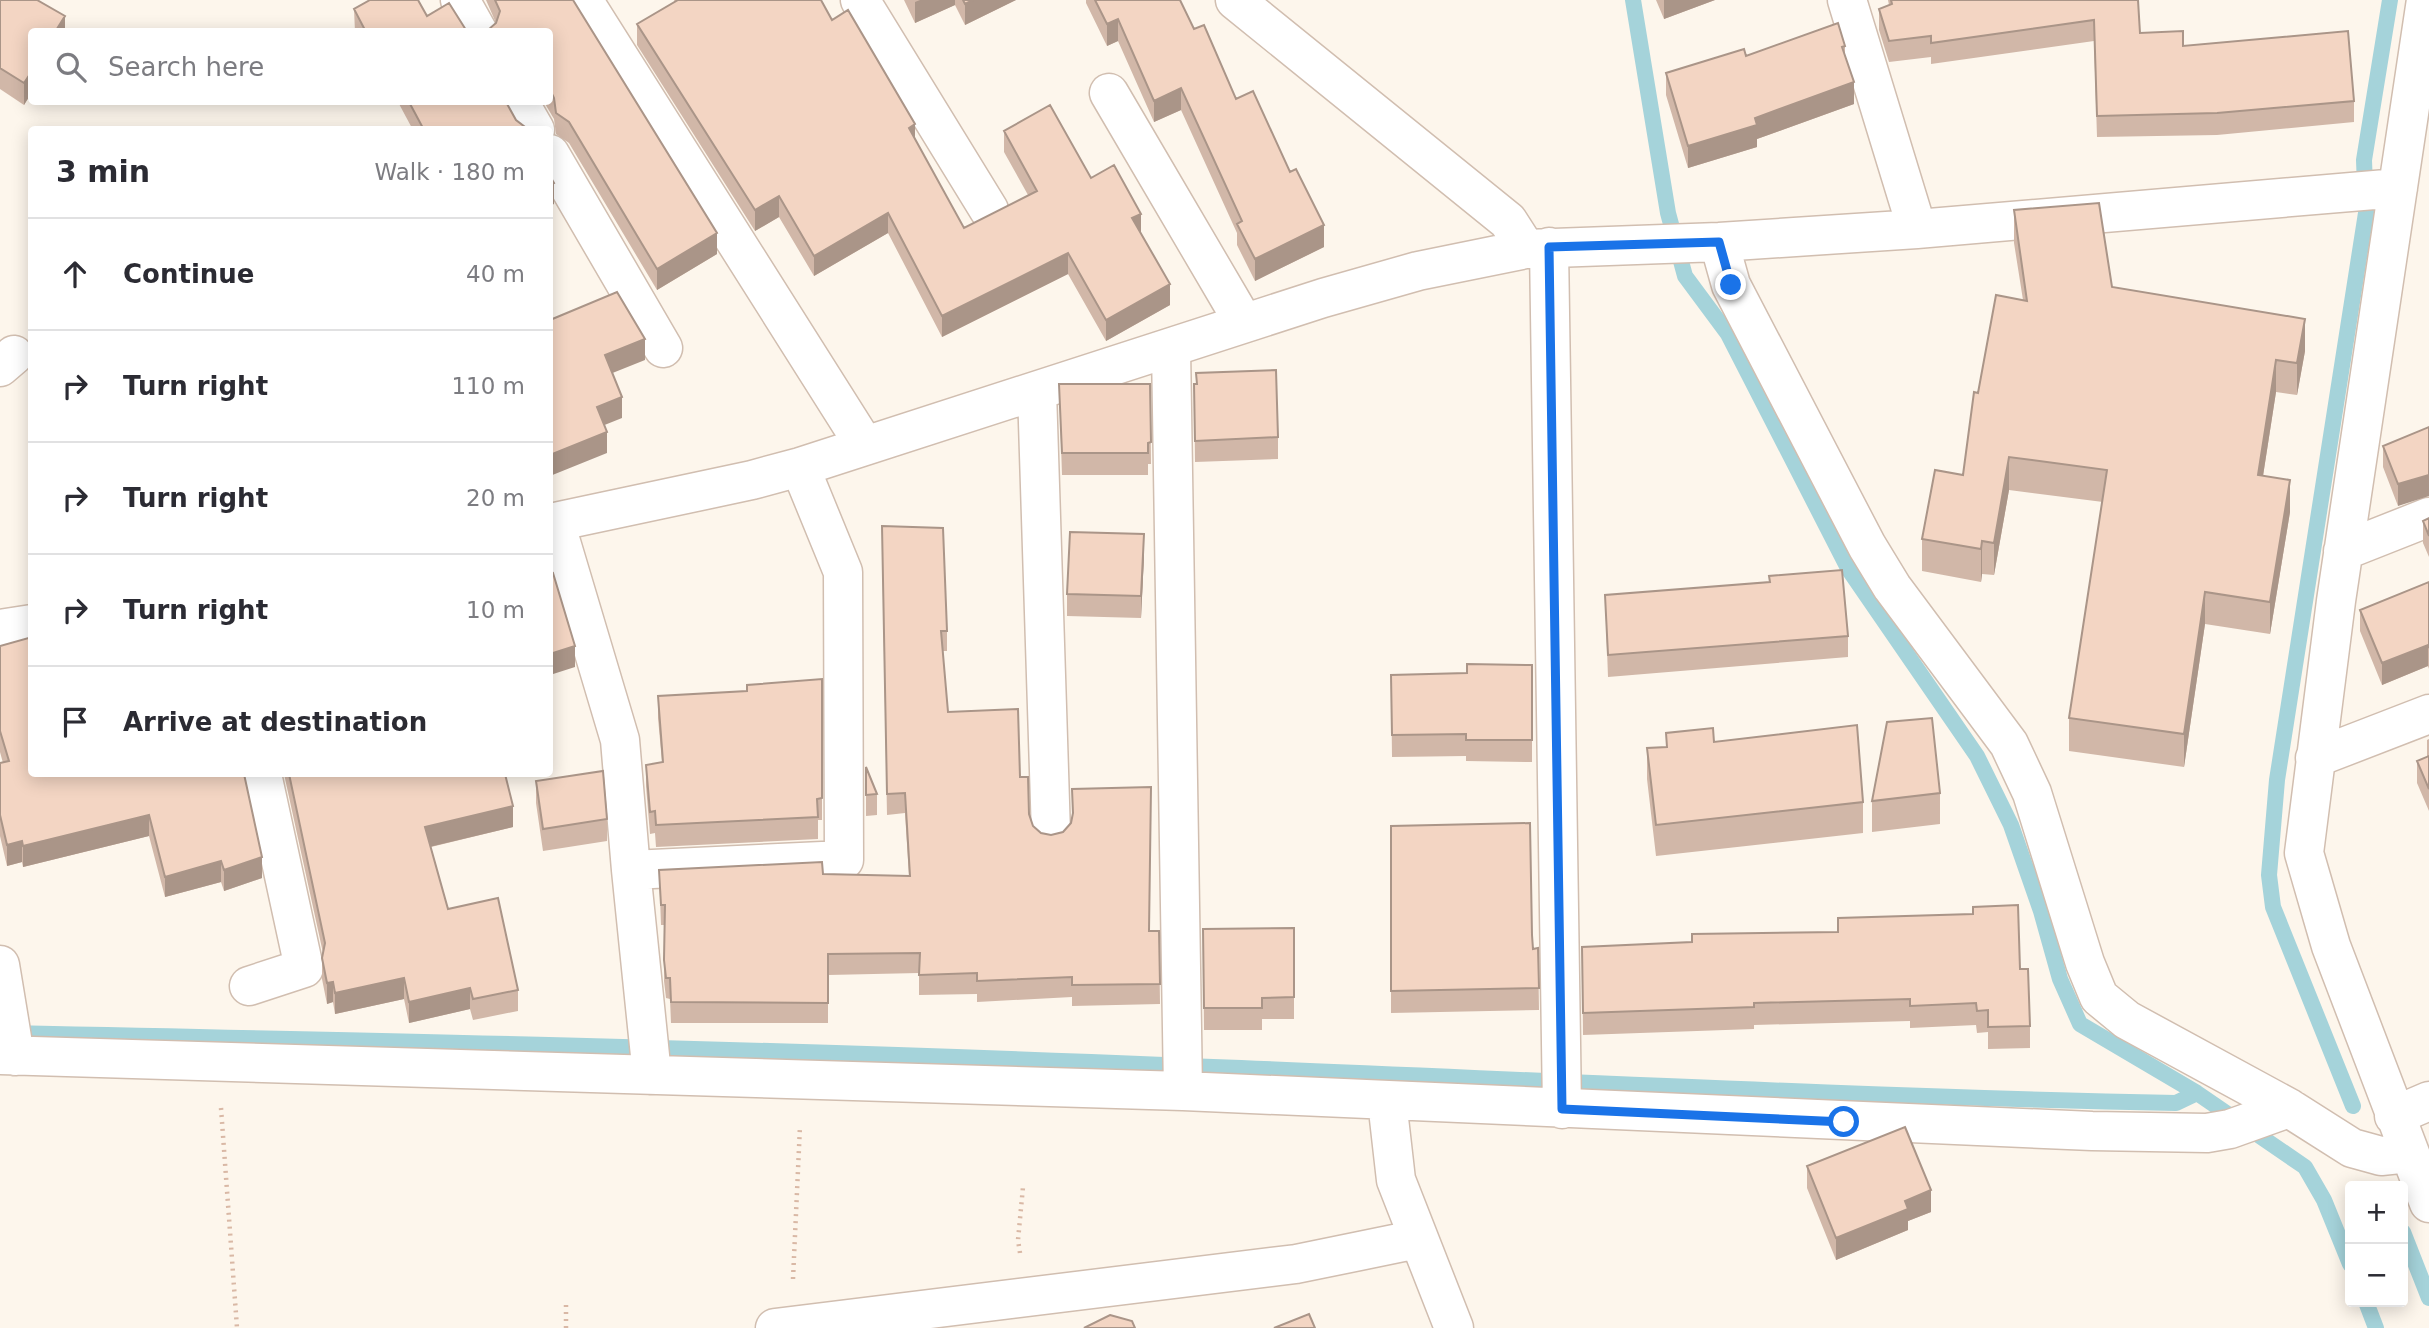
<!DOCTYPE html>
<meta charset="utf-8">
<style>
body{margin:0;font-family:"DejaVu Sans",sans-serif;background:#f2f2f3;color:#2b2b33}
.controls{position:absolute;right:21px;bottom:21px;display:grid;overflow:hidden;border-radius:7px;box-shadow:0 4px 18px #0003}
.controls button{width:63px;height:63px;display:grid;place-items:center;padding:0;border:0;border-bottom:2px solid #e1e1e2;background:#fff;color:#2b2b33;font:35px sans-serif}
.stop{position:absolute;width:21px;height:21px;margin:-16px;border:5px solid #1a73e8;border-radius:50%;background:#fff}
.stop.end{background:#1a73e8;border-color:#fff;box-shadow:0 2px 7px #0008}
.list{margin:0;padding:0;list-style:none}
h2{display:flex;justify-content:space-between;align-items:center;height:91px;margin:0;padding:0 28px;font-size:30px}
h2 small{font-size:23px;font-weight:400;color:#7c7c81}
.list li{display:grid;grid-template-columns:46px 1fr auto;gap:21px;align-items:center;box-sizing:border-box;height:112px;padding:0 28px;border-top:2px solid #e1e1e2}
.list b{display:block;font-size:26px;white-space:nowrap}
.list em{font-size:23px;font-style:normal;color:#7c7c81}
.icon{flex:none;width:38px;height:38px;fill:none;stroke:currentColor;stroke-width:2;stroke-linecap:round;stroke-linejoin:round}
.map{position:relative;flex:none;width:2429px;height:1328px;overflow:hidden}
.search{position:absolute;background:#fff;box-shadow:0 4px 18px #0003;left:28px;top:28px;width:525px;height:77px;display:flex;align-items:center;gap:18px;box-sizing:border-box;padding:0 24px;border-radius:7px;color:#7c7c81;font-size:26px}
.panel{position:absolute;background:#fff;box-shadow:0 4px 18px #0003;left:28px;top:126px;width:525px;height:651px;border-radius:7px}
.map>svg:first-child{display:block}
</style>
<div class="map">
<svg width="2429" height="1328" viewBox="0 0 2429 1328">
<rect width="100%" height="100%" fill="#fdf6ec"/>
<g fill="none" stroke-linecap="round" stroke-linejoin="round">
<path stroke="#a5d3da" stroke-width="16" d="M1633,0L1668,213L1685,276L1728,334L1849,570L1977,756L2011,825L2041,911L2060,979L2080,1024L2197,1093L2305,1167L2324,1200L2350,1264
M9,1033C394,1041 779,1049 1164,1065C1501,1078 1838,1096 2176,1103L2197,1093
M2353,1106L2273,907L2269,875L2277,780L2366,213L2364,160L2390,0
M2403,1232L2429,1298
M2366,1302L2376,1328"/>
<defs>
<path id="minor" d="M460,0L478,32
M583,0L865,446
M860,0L989,210
M1235,0L1508,221L1526,249
M1847,0L1917,229
M2426,0L2336,601L2304,853L2331,946L2429,1203
M1109,93L1244,323
M519,102L535,130
M550,154L663,348
M1719,242L1731,285L1867,546L1892,587L2009,744L2032,793L2085,963L2099,997L2127,1020L2289,1108L2352,1148L2381,1156L2409,1153
M1549,247L1562,1109
M1171,348L1183,1091
M0,367L14,355
M1037,391L1051,834
M555,522L620,740L631,870
M550,523L752,480L800,467L1323,298L1418,271L1526,249L1719,242L1917,229L2398,188
M2343,551L2429,517
M0,629L32,624
M2315,758L2429,714
M0,965L15,1056
M249,986L304,968L262,774
M0,1055L1183,1091L2092,1131L2207,1133L2230,1129L2289,1108
M652,1075L631,870L844,860L843,572L800,467
M1387,1101L1396,1180L1454,1328
M2394,1116L2429,1101
M775,1328L1296,1264L1418,1239"/>
</defs>
<use href="#minor" stroke="#d1beb0" stroke-width="41"/>
<path stroke="#d9b8a5" stroke-width="4.5" stroke-dasharray="2 5" stroke-linecap="butt" d="M221,1108L237,1328
M1020,1253L1018,1240L1023,1187
M793,1279L800,1126
M566,1305V1328"/>
<use href="#minor" stroke="#fff" stroke-width="38"/>
</g>
<path fill="#d1b7a8" d="M0,0L65,32H32V92L24,105L0,89Z
M369,0H418L427,16L473,32H355L354,9Z
M486,0H573L717,254L657,290L569,143L556,134L554,119L544,102H550V32L488,30L496,23Z
M674,0H821L832,20L915,139L964,228L1028,195L1004,152V131L1091,178L1141,233L1170,305L1106,341L1068,274L942,337L888,233L814,276L779,217L755,231L637,45V24L675,2Z
M904,0H1016L965,25L955,5L915,23Z
M1086,0H1180L1194,29L1324,247L1255,281L1237,245V233L1181,110L1154,122L1118,41L1107,46L1086,3Z
M1656,0H1715L1664,19Z
M1888,0H2138L2140,33L2354,101V122L2217,135L2097,137L2094,41L1931,64V57L1889,62L1879,30V9L1889,5Z
M1845,46V56L1854,104L1757,139V147L1688,168L1666,95V73L1746,56Z
M398,102H506L516,120L529,130H413Z
M2014,210L2112,287L2305,351L2297,395L2276,392L2263,476L2290,512L2270,634L2205,624L2184,767L2069,751V718L2103,502L2009,490L1994,575L1982,574L1981,582L1922,571V539L1963,475L1978,393L2023,300L2014,243Z
M1059,384H1150L1151,464H1148V475H1062Z
M1194,384L1278,437V459L1195,462Z
M2429,427L2398,506L2383,467V446Z
M2429,518V557L2423,543V521Z
M882,547L947,631V651H943L948,712L1020,777L1033,826L1041,833L1051,835L1063,832L1071,823L1072,816V789L1149,931H1159L1160,1004L1072,1006V997L977,1002V994L919,995V973L828,975V1023H671L670,999L666,998L664,981L665,925H661L659,870L909,876L905,813L887,815Z
M1144,556L1141,618L1067,616V594Z
M2429,582V669L2428,666L2382,685L2360,631V610Z
M1605,595L1848,636V657L1608,677Z
M0,646L244,774L262,878L224,891L221,882L165,897L149,836L23,867L22,862L7,866L0,836V763H3L0,752Z
M1532,665V762L1466,761V756L1392,757L1391,675L1467,673Z
M822,679V820H818V839L656,847L655,833L650,834L646,786V765L662,762L658,718V696L747,691Z
M1666,733L1714,742L1863,802V833L1656,856L1647,779V748L1666,747Z
M2429,739V811L2417,783V761L2427,757V740Z
M866,767L877,794V815L866,816Z
M284,774H505L513,827L431,847L448,909L518,990V1011L473,1020L470,1009L409,1023L404,999L335,1014L333,1002L327,1004L322,979V958L323,953Z
M536,781L607,819V841L543,851L536,803Z
M1940,793V824L1872,832V801Z
M1391,826L1532,935L1533,949L1538,948L1539,1010L1391,1013Z
M1294,928V1019H1262V1030H1204L1203,929Z
M1582,947L2020,969L2030,1026V1048L1988,1049V1032L1977,1033L1976,1025L1910,1028V1021L1754,1025V1029L1583,1035Z
M1807,1166L1931,1212L1908,1221V1230L1836,1260L1807,1188Z"/>
<path fill="#aa9588" d="M920,0H955V5L915,23V2Z
M973,0H1016L965,25V4Z
M1664,0H1715L1664,19Z
M65,16V32H55Z
M1118,19V41L1107,46V24Z
M32,71V92L24,105V83Z
M1854,82V104L1757,139V147L1688,168V146L1755,118Z
M1181,88V110L1154,122V101Z
M915,124V144L909,128Z
M554,183V204L550,206V185Z
M779,196V217L755,231V210Z
M888,213V233L814,276V256Z
M1141,214V234L1132,218Z
M1324,225V247L1255,281V259Z
M717,233V254L657,290V269Z
M1068,253V274L942,337V316Z
M1170,284V305L1106,341V320Z
M2305,319V351L2297,395V363Z
M645,339V360L605,376V355Z
M2276,360V392L2258,508V475Z
M622,397V418L597,428V407Z
M607,432V453L550,476V455Z
M2009,457V490L1994,575V543Z
M2429,475V496L2398,506V484Z
M2290,480V512L2270,634V602Z
M1144,534V556L1141,618V596Z
M1982,541V574L1981,582V549Z
M2205,592V624L2184,767V734Z
M2428,645V666L2382,685V663Z
M575,646V667L550,675V654Z
M513,806V827L425,848V827Z
M149,815V836L23,867V846Z
M22,841V862L7,866V845Z
M262,857V878L224,891V870Z
M221,861V882L165,897V877Z
M404,978V999L335,1014V993Z
M333,982V1002L327,1004V983Z
M470,988V1009L409,1023V1002Z
M1931,1190V1212L1908,1221V1230L1836,1260V1238L1905,1201Z"/>
<path fill="#f3d5c3" stroke="#aa9588" stroke-width="2" d="M0,0H37L65,16L55,32H32V71L24,83L0,68Z
M370,0H418L427,16L449,3L466,30L473,32H366L354,9Z
M495,0H573L717,233L657,269L569,122L556,113L554,98L550,90V32H483L488,30L496,23L500,11Z
M678,0H821L832,20L848,10L915,124L909,128L964,228L1037,191L1004,131L1050,105L1091,178L1114,165L1141,214L1132,218L1170,284L1106,320L1068,253L942,316L888,213L814,256L779,196L755,210L637,24Z
M963,0H973L965,4Z
M1095,0H1180L1194,29L1204,25L1236,99L1253,91L1290,172L1296,169L1324,225L1255,259L1237,224L1242,221L1181,88L1154,101L1118,19L1107,24Z
M1891,0H2138L2140,33L2183,31V46L2348,31L2354,101L2217,113L2097,116L2094,20L1931,43V36L1889,41L1879,9L1892,4Z
M1838,23L1845,46L1842,47L1854,82L1755,118L1757,125L1688,146L1666,73L1744,49L1746,56Z
M409,102H506L516,120L529,130H424Z
M550,176L554,183L550,185Z
M2099,203L2112,287L2305,319L2297,363L2276,360L2258,475L2290,480L2270,602L2205,592L2184,734L2069,718L2107,470L2009,457L1994,543L1982,541L1981,549L1922,539L1935,470L1963,475L1974,392L1978,393L1996,295L2027,301L2014,210Z
M617,292L645,339L605,355L622,397L597,407L607,432L550,455V320Z
M1276,370L1278,437L1195,441L1194,384H1197L1196,373Z
M1059,384H1150L1151,442L1148,443V453H1062Z
M2429,427V475L2398,484L2383,446Z
M2429,518V536L2423,521Z
M882,526L943,528L947,631H941L948,712L1018,709L1020,777H1028L1029,814L1033,826L1041,833L1051,835L1063,832L1071,823L1073,813L1072,789L1151,787L1149,931H1159L1160,984L1072,985V977L977,981V973L919,975L920,953L828,954V1003L671,1002L670,978H666L664,960L665,905H661L659,870L822,862L823,874L910,876L905,793L887,794Z
M1070,532L1144,534L1141,596L1067,594Z
M1842,570L1848,636L1608,655L1605,595L1770,582L1769,576Z
M553,573L575,646L550,654V574Z
M2429,582V648L2428,645L2382,663L2360,610Z
M32,637V774H244L262,857L224,870L221,861L165,877L149,815L23,846L22,841L7,845L0,815V763L9,761L0,731V646Z
M1467,664L1532,665V740H1466V734L1392,735L1391,675L1467,673Z
M822,679V798L817,799L818,817L656,825L655,811L650,812L646,765L663,762L658,696L747,691V685Z
M1932,718L1940,793L1872,801L1887,722Z
M1857,725L1863,802L1656,825L1647,748L1667,747L1666,733L1713,728L1714,742Z
M2429,756V789L2417,761Z
M866,767L877,794L866,795Z
M603,771L607,819L543,829L536,781Z
M289,774H505L513,806L425,827L448,909L498,898L518,990L473,999L470,988L409,1002L404,978L335,993L333,982L327,983L322,958L325,943Z
M1530,823L1532,935L1533,949L1538,948L1539,988L1391,991V826Z
M2018,905L2020,969H2028L2030,1026L1988,1027V1010L1977,1011L1976,1003L1910,1006V999L1754,1003V1007L1583,1013L1582,947L1692,942V934L1838,932V918L1973,914V907Z
M1294,928V997L1262,998V1008H1204L1203,929Z
M1905,1127L1931,1190L1905,1201L1908,1209L1836,1238L1807,1166Z
M1309,1314L1315,1328H1274Z
M1110,1315L1132,1321L1135,1328H1084Z"/>
<g fill="none" stroke-linecap="round" stroke-linejoin="round">
<path stroke="#1a73e8" stroke-width="9" d="M1731,285L1719,242L1549,247L1562,1109L1844,1122"/>
</g>
</svg>
<div class="controls">
<button>+</button>
<button>−</button>
</div>
<div class="stop" style="left:1844px;top:1122px"></div>
<div class="stop end" style="left:1731px;top:285px"></div>
<div class="search"><svg class="icon" aria-label="search" viewBox="0 0 24 24"><circle cx="10" cy="10" r="6"/><path d="M15 15l6 6"/></svg>Search here</div>
<section class="panel">
<h2>3 min<small>Walk · 180 m</small></h2>
<ul class="list">
<li><svg class="icon" aria-label="ahead" viewBox="0 0 24 24"><path d="M12 20V5M6 11l6-6 6 6"/></svg><div><b>Continue</b></div><em>40 m</em></li>
<li><svg class="icon" aria-label="right" viewBox="0 0 24 24"><path d="M7 20v-9h11M14 6l5 5-5 5"/></svg><div><b>Turn right</b></div><em>110 m</em></li>
<li><svg class="icon" aria-label="right" viewBox="0 0 24 24"><path d="M7 20v-9h11M14 6l5 5-5 5"/></svg><div><b>Turn right</b></div><em>20 m</em></li>
<li><svg class="icon" aria-label="right" viewBox="0 0 24 24"><path d="M7 20v-9h11M14 6l5 5-5 5"/></svg><div><b>Turn right</b></div><em>10 m</em></li>
<li><svg class="icon" aria-label="arrive" viewBox="0 0 24 24"><path d="M6 21V4h12l-3 4 3 4H6"/></svg><div><b>Arrive at destination</b></div></li>
</ul>
</section>
</div>
